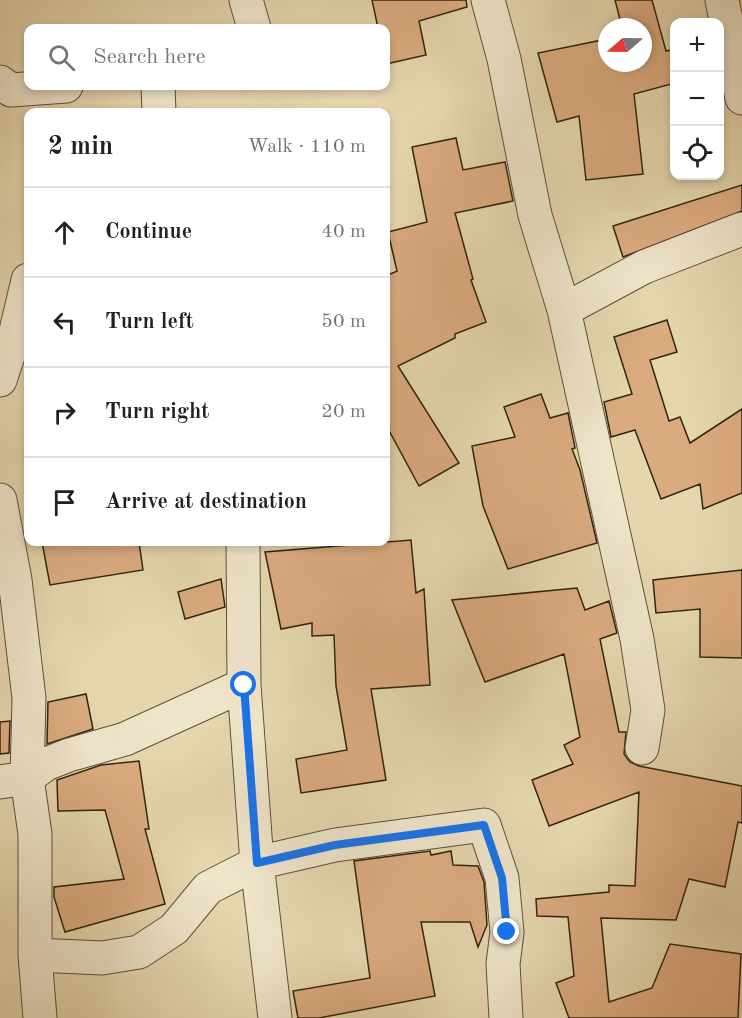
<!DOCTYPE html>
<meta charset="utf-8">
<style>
body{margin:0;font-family:"Old Standard TT",serif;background:#f6f6f6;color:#202124}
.controls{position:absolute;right:18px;top:18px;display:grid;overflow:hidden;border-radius:12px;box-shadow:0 3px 9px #0003}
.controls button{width:54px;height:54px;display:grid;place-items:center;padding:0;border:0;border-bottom:2px solid #e0e0e0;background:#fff;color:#202124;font:30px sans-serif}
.compass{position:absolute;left:598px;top:18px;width:54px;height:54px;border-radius:50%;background:#fff;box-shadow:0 3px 9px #0003;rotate:250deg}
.stop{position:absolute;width:18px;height:18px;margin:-14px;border:4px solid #1a73e8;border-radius:50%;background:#fff}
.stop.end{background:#1a73e8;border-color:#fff;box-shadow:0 2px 6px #0008}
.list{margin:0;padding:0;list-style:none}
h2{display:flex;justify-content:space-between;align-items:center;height:78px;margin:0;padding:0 24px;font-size:26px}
h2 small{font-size:20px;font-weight:400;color:#757577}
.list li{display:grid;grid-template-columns:39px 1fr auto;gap:18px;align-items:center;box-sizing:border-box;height:90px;padding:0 24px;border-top:2px solid #e0e0e0}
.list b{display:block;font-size:22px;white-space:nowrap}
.list em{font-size:20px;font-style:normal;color:#757577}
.icon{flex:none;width:33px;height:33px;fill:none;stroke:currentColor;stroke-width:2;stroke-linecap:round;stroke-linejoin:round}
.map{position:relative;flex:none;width:742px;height:1018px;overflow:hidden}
.search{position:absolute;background:#fff;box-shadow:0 3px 9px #0003;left:24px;top:24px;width:366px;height:66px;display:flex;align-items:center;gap:15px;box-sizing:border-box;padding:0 21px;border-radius:12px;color:#757577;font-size:22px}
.panel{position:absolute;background:#fff;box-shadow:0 3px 9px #0003;left:24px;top:108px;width:366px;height:438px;border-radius:12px}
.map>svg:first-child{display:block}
</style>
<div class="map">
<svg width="742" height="1018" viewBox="0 0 742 1018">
<rect width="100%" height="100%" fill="#e5d6ae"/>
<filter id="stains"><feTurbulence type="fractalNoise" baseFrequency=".00333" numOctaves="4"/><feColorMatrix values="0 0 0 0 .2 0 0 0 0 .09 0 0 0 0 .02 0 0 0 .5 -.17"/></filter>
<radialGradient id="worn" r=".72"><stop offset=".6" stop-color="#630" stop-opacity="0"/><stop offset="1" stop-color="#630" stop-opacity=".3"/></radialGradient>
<path fill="#dbab80" stroke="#312411" stroke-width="1.5" d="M372,0H466L467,7L419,21L426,55L386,64V28H378Z
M615,0H652L666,51L675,49V83L634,94L643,174L586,180L579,116L557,122L538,53L607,39V63H643V27H622Z
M456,138L463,170L505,162L513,201L455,213L473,279L471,280L486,322L455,334V338L398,366L459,463L419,486L386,425V276L397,271L388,232L427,222L412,147Z
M742,185V211L623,257L613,226Z
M667,320L677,352L650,360L669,421L680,417L690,443L742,409V493L703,509L700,484L661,499L635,430L611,437L604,402L632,394L614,337Z
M541,394L550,418L568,413L575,448L572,449L580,470L597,543L508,569L483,506L472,446L515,437L504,407Z
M411,540L416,593L424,589L430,685L371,689L386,780L301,793L296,759L347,750L336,686L334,635L312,636V623L281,629L265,552Z
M42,542H139L143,570L50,585Z
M742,570V658L700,657V609L656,613L653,580Z
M221,579L225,607L185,619L178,592Z
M577,588L585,610L609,601L617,633L600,639L619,732H626L624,754L630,762L639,766L742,786V823L738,822L725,887L689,879L676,920L601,918L609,1002L652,988L670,944L741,954L738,1018H569L556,983L574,976L568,917L537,916L536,899L609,892V885L635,886L639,792L549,826L532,780L573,764L564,745L580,737L564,654L485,682L452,600Z
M86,694L93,729L47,744L48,702Z
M10,721L9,753L0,754V722Z
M139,761L149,829H145L165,904L65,932L54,897V887L124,879L105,810L58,811L57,780L101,765Z
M430,851L431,855L451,851L453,865L478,866L484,882L487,925L478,947L470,922H421L435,996L319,1018H298L293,991L370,978L354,861Z"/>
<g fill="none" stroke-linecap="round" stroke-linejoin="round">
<defs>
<path id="minor" d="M246,0L254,28
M488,0L504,59L535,215L564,310L637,639L648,710L642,748
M722,0L742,98
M0,82L11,90L66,86
M158,86L159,112
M564,310L644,267L742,229
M0,380L15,335L28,280
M0,500L15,580L29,698L27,778L35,834V955L40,1018
M243,542L244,685L257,863L275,1018
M0,782L27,778L46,764L69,755L125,739L244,685
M35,955L102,958L139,952L174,929L208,888L257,863L335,845L484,825L502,878L507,932L503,964L506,1018"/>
</defs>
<use href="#minor" stroke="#5e5038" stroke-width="35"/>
<use href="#minor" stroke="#eee4ca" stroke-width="33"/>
</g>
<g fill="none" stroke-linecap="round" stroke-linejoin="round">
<path stroke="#1a73e8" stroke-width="8" d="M244,685L257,863L335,845L484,825L502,878L507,932"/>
</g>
<rect width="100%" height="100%" filter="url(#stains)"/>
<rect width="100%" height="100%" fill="url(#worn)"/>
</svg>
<div class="controls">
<button>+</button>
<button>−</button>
<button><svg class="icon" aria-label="locate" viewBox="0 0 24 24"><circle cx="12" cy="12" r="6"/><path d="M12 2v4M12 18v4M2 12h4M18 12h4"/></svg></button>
</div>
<svg class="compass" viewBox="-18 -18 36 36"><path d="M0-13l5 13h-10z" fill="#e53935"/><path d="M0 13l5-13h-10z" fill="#757577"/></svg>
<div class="stop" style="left:244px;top:685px"></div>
<div class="stop end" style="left:507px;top:932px"></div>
<div class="search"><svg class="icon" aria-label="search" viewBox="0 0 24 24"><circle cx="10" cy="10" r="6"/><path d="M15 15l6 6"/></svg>Search here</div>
<section class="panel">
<h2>2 min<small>Walk · 110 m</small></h2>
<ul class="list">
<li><svg class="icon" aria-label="ahead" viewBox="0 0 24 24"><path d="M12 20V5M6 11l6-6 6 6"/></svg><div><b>Continue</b></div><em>40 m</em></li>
<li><svg class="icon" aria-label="left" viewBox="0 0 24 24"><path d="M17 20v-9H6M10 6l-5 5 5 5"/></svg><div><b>Turn left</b></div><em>50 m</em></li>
<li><svg class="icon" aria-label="right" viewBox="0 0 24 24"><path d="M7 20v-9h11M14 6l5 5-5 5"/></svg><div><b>Turn right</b></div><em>20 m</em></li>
<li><svg class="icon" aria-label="arrive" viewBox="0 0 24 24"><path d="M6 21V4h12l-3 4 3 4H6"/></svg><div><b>Arrive at destination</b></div></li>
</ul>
</section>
</div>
